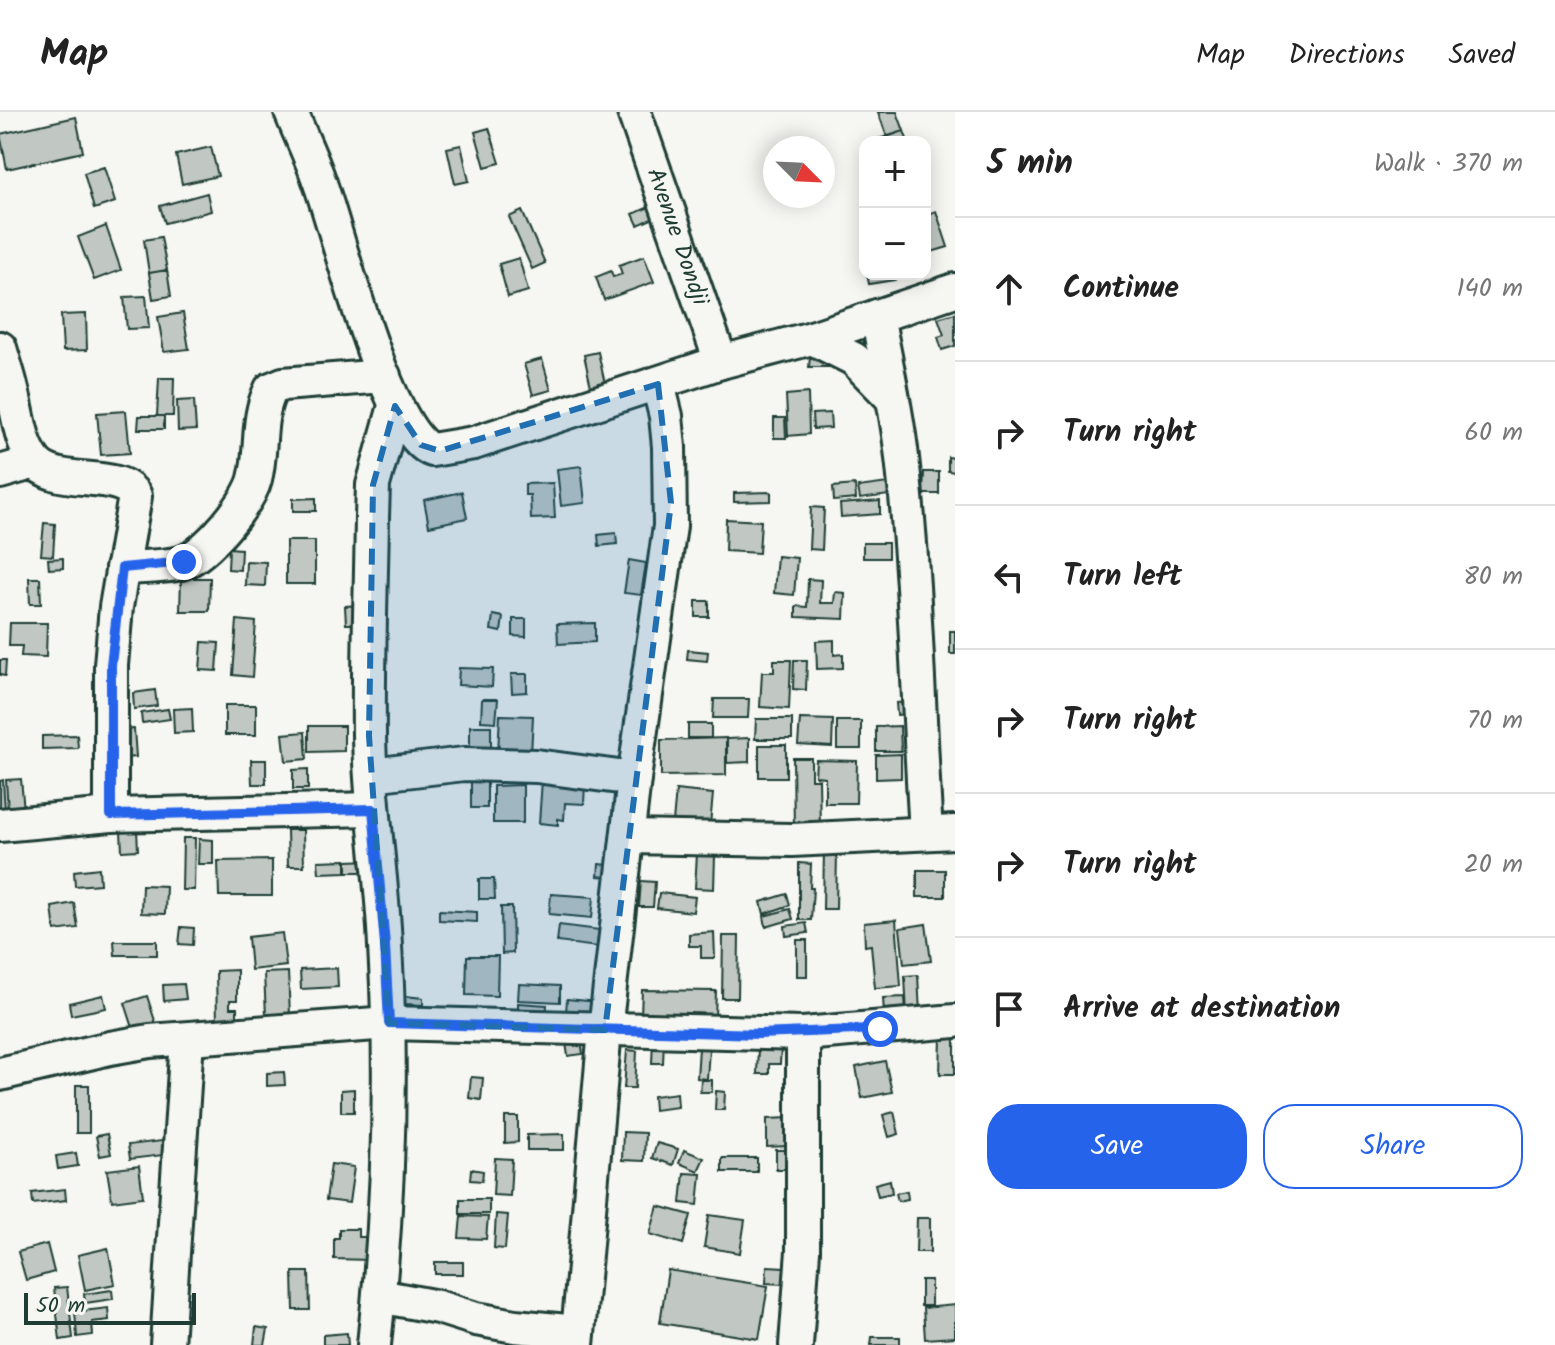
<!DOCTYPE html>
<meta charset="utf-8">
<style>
body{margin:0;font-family:Kalam,sans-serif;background:#f6f6f6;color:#222}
.controls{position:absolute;right:24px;top:24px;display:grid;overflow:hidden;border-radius:16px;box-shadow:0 4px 20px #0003}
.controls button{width:72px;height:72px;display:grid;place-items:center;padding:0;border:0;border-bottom:2px solid #e0e0e0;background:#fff;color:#222;font:40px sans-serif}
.compass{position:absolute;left:763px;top:24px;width:72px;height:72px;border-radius:50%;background:#fff;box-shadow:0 4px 20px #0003;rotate:114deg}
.scale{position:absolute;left:24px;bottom:20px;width:172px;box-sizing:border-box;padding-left:8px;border:4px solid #1f3d34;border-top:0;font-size:22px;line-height:28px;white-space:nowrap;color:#1f3d34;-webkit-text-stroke:6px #f6f6f2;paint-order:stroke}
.stop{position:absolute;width:24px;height:24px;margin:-18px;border:6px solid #2563eb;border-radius:50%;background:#fff}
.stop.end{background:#2563eb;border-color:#fff;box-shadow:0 2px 8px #0008}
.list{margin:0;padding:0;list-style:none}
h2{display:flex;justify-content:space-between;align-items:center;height:104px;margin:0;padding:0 32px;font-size:34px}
h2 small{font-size:26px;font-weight:400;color:#767676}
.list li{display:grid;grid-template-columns:52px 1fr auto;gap:24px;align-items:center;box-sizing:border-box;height:144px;padding:0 32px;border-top:2px solid #e0e0e0}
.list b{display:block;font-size:30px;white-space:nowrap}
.list em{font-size:26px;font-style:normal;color:#767676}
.actions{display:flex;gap:16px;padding:24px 32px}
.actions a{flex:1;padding:18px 0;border:2px solid #2563eb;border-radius:32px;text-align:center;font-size:28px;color:#2563eb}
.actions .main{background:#2563eb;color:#fff}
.icon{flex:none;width:44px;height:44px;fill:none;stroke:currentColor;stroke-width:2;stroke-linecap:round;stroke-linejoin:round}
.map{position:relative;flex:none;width:955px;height:1233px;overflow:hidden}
header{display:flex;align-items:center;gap:48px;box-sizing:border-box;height:112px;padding:0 40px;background:#fff;border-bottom:2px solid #e0e0e0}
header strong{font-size:38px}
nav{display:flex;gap:44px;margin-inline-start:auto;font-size:28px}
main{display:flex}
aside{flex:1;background:#fff}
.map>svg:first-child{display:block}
</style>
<header>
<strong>Map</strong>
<nav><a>Map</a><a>Directions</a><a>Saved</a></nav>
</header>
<main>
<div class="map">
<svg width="955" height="1233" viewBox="0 0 955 1233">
<rect width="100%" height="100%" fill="#f6f6f2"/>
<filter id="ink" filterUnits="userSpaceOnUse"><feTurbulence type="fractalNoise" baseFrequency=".0125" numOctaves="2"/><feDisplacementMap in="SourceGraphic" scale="16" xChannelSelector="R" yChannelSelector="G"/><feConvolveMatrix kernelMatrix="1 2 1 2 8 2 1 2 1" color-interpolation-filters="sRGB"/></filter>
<g filter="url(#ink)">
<path fill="#c1c8c3" stroke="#1f3d34" stroke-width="2" d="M878,0H897L904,19L887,25Z
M76,5L83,40L7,57L0,22Z
M489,16L500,51L485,55L475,20Z
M904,19L908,30H876L875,28Z
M461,33L469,69L455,72L447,36Z
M211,35L218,64L182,72L176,43Z
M104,55L115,90L94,97L84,61Z
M207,81L211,99L165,111L160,94Z
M649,95L654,106L638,113L633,102Z
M522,99L545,151L532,157L509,105Z
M936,99L948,135L925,142V103Z
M106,114L121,158L94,168L78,125Z
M161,125L167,158L149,161L144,128Z
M644,144L654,170L604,188L596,165L611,159L613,165L622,162L619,153Z
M519,146L528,179L508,185L499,152Z
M167,158L171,184L153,187L149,161Z
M867,162H894L895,168L869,172Z
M146,184L149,216L127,217L124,185Z
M183,201L189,237L164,240L158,205Z
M955,201V234L942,238L938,225L944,223L938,206Z
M86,202L87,238L63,239L61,203Z
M598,240L605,272L591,275L584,243Z
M810,245L843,246V255H809Z
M542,247L551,278L533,283L524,252Z
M159,266H174L173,304H157Z
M808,281L809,322L788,324L786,283Z
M194,288L196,318L178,319L177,289Z
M126,299L130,341L101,343L97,301Z
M830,301L831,316L813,317L812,302Z
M139,304H164V317H138Z
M774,306H785L786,326H774Z
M948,345L955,346V360L948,359Z
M581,354L585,391L561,394L557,357Z
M924,360H939V382H923Z
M895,370L897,382L860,387L858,375Z
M553,371L555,406L531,407L530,383H525V372Z
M855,373L856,387L834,389L833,375Z
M462,380L467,406L429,414L424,388Z
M771,380V389L734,390V381Z
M316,386V399H293V387Z
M880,389V402L841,405L840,392Z
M811,395L824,396L822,438L809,437Z
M726,407L761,409L759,441L725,439Z
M44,411L55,412L53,444L41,443Z
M616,421L617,432L599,434L598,423Z
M286,429H315V472H286Z
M863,431H888V446H863Z
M229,436L241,437L240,458L228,457Z
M777,444L797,446L794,483L774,481Z
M63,446V456L49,457L48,447Z
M629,448L646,451L641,483L624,481Z
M246,449L266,450L265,474L245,473Z
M29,466H40L41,492H30Z
M181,466H210L209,499H180Z
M808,467L821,468L820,491H834L835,480L845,481L844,507L796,505V494L807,495Z
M696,489H709V505H696Z
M361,493L362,512H346L345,494Z
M493,503L503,505L501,520L491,518Z
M513,507H526V525L513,524Z
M237,508L256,510L252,565L233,563Z
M10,511H47L46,545L21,544L22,534H9Z
M595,511V530L558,532L557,512Z
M950,519H955V542H950Z
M834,528V543L843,542V556L817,557L816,529Z
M202,530L219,531L217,559L200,558Z
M688,538L708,540L707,549L687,547Z
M0,548H6L5,564L0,563Z
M774,548H791L789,597L760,595L762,560H774Z
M794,548H807L806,578L793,577Z
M459,556L493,557L492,575L458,573Z
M511,562H527V580L512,581Z
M155,578L157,594L134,597L133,581Z
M482,587H498L496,610L481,609Z
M714,587H749L748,606H713Z
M912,590V602L897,603L896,591Z
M225,593H256V623H225Z
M192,596L193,620L174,621L173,597Z
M168,597L170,607L142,611L141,601Z
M500,603L533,604L531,642L498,640Z
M756,607H792V627H755Z
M800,607L833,608L832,635L798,633Z
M837,609H861V637H837Z
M688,612H711V626H688Z
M309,614H344V639L309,640Z
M470,614H491V645H470Z
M900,614L901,639H876V615Z
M134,617L136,645L125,646L123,618Z
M305,620L307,647L286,649L283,622Z
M77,623L78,636L42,637V624Z
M726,626V663L661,664V628Z
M749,626V650L727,651V627Z
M759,633H786V665H759Z
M901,642V666L876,667V643Z
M793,646H811V667H819L820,716L794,717Z
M251,648H266V672H252Z
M816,648L857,649L856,691H825V665L815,664Z
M308,657V677H293V658Z
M21,667L24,698L8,699L6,668Z
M3,668L5,699H0V669Z
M487,668V696H471V669Z
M542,668L585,672L584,692L565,691L564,708L558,707V713L539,711Z
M523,673V711H493V674Z
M676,678L713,682L710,713L673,710Z
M137,718L138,738L122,739L121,719Z
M287,718H303L304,754H288Z
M183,726H195L194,778H182Z
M199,727L213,728V752H198Z
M824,738H837L836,797H823Z
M697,742L715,743L714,777L695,776Z
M272,748V784H219L218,749Z
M346,748V760L319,761L318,749Z
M372,748V760H347V749Z
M799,751L811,752L810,776H813L811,808H799Z
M599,752L608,753L607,765L598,764Z
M99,756L100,772L75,774L74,759Z
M917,758H945V785H917Z
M479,767H494L495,787H479Z
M641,769L655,770L653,795H639Z
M142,773L166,774L165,802L141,801Z
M659,781L695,785L693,800L657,796Z
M551,782L594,785L592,806L549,802Z
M787,782L790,793L764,802L761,790Z
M74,791L78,816L55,819L52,795Z
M501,795H512L513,841L502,842Z
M790,797L793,807L766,815L764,804Z
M439,798L477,800V810L439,808Z
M896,808L901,874L875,876L871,833L865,834L864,811Z
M806,811L808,821L786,824L785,814Z
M926,812L931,849L904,852L900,816Z
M559,813L600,818L597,835L557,830Z
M181,815L194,816L193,833L179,832Z
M714,820L715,846H701V834H689V822Z
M282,821L286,854L251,858L248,825Z
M723,824H739L738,886H722Z
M797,828H807V864H797Z
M114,829H157V843H115Z
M467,844H498L497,884L466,883Z
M337,856L338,875L301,877L300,858Z
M237,858V888H230V896H237V912H217L216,859Z
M288,860L290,903L266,904L264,861Z
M918,863L920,902L907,903L905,864Z
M184,872L186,887L164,889L163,873Z
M519,872L560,874V890L518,888Z
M642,878L716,879L715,904H641Z
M103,883L106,896L71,903L69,891Z
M147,884L156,912L134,919L125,891Z
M405,884L423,886V893L405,892Z
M905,885L906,900L884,901L883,886Z
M567,887L598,890L597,903L566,900Z
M518,891L547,893L546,904L518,902Z
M941,925H955V962H940Z
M581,928L583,942L568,944L566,931Z
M653,928H664L663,951H652Z
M758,935L781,936L780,952H769V962H757Z
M699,936L709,937L707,967L697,966Z
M627,938L637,939L635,976H624Z
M885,949L892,980L862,986L856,955Z
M284,960L285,973L267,974V961Z
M471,965L483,966L481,988L469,986Z
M701,968H712V980H700Z
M76,973H89V1021H76Z
M354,977V1000H341V978Z
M716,979L725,980L724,998H715Z
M677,981L678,995L654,998L653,984Z
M894,1000L899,1022L889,1025L883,1003Z
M505,1005H518V1030L505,1031Z
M789,1006V1034L767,1035V1007Z
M623,1020L645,1021L644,1049L622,1048Z
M107,1022L111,1042L100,1044L96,1024Z
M564,1022V1038H527V1023Z
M170,1028L172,1042L130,1047L128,1033Z
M657,1031L678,1037L673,1053L652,1046Z
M684,1038L704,1046L698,1059L679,1051Z
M776,1038H799V1057H776Z
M76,1041L78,1054L58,1057L56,1044Z
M495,1046L512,1047L510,1084L493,1083Z
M722,1046H757V1060H722Z
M331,1052L354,1055L349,1091L326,1088Z
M139,1054L143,1085L112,1089L107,1058Z
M471,1057L483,1059L482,1069L470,1068Z
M684,1061L701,1062L698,1093L681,1091Z
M890,1068L892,1081L878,1084L875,1072Z
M65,1077L66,1088L33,1092L32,1081Z
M907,1079L908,1087L898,1089L896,1081Z
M460,1087H489V1102H460Z
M658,1094L691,1103L683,1132L650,1122Z
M496,1102L508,1103L505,1137L494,1136Z
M709,1103L745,1108L740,1141L704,1135Z
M461,1104L488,1105L486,1127L459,1126Z
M917,1106H930V1140H916Z
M339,1117H358V1125H370V1148L334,1147V1126H339Z
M47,1132L54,1160L26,1168L18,1140Z
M108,1136L115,1172L85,1178L78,1143Z
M435,1150H463V1162H435Z
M767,1154L802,1156L800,1173L766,1171Z
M668,1158L768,1174L759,1227L660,1211Z
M293,1160H309L310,1198H294Z
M921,1168H931V1194H921Z
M67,1175L73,1226L60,1228L54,1176Z
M112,1178L113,1187L85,1191L84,1182Z
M955,1193V1225L925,1227L923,1196Z
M108,1196L109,1208L92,1210L93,1223L77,1225L75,1200Z
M256,1215L268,1217L265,1233H254Z
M347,1221L348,1233H323V1223Z
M872,1225H900V1233H871Z"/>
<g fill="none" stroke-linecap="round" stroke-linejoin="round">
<defs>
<g id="minor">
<path d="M291,0C301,25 313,49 321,74C339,125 387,321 432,338L474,331L721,250L812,226L955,178"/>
<path id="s1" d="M634,0L721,250"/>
<path d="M877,204C886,248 895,292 901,337C916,464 918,593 926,721"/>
<path d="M812,226L854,247L892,286"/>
<path d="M0,236C4,250 9,264 12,278C18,300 20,329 34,348C54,377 120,356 135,384L116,495L111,553V703"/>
<path d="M0,360L35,350"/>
<path d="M122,456C137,455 171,455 184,450C207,441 249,391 255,367C263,336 256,307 271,277L283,272L384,264"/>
<path d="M371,663L464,652L536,654L634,667"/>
<path d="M0,713L111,703L373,697"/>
<path d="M628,725L792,728L955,720"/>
<path d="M0,962L110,936L150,929L389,911L803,922L955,909"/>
<path d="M379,1184L438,1195L476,1207L515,1214L578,1220"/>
<path d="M167,1233L187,927"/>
<path d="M374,1233C388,1101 393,966 385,834C382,763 370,693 369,623C368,550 371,477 372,405L373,373L395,294"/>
<path d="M577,1233L605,918L634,667L670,414L669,335L666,304L658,272"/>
<path d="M796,1233L803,1139V922"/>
</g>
</defs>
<use href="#minor" stroke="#1f3d34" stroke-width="38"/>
<use href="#minor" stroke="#f6f6f2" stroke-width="32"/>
</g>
</g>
<g fill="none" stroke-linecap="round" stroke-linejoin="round" filter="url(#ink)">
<path stroke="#2563eb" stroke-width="10" d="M184,450L122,456L111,553V703L373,697L385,833L389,911L759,922L880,917"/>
</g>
<path fill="#1f6fb2" fill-opacity="0.2" stroke="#1f6fb2" stroke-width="6" stroke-dasharray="16 10" stroke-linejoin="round" d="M658,272L671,391L605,918L389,911L369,624L373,373L395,294L421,333L440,339Z"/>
<g text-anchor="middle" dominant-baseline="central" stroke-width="6" stroke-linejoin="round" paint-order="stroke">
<g font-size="24" fill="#1f3d34" stroke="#f6f6f2">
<text stroke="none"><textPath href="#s1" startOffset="132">Avenue Dondji</textPath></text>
</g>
</g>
</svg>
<div class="controls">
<button>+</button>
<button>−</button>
</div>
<svg class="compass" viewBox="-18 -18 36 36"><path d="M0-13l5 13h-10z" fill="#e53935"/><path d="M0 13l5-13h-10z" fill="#767676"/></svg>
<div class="scale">50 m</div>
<div class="stop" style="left:880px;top:917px"></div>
<div class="stop end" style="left:184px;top:450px"></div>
</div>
<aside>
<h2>5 min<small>Walk · 370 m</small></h2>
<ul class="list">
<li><svg class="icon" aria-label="ahead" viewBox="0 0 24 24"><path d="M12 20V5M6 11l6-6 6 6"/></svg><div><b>Continue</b></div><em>140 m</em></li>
<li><svg class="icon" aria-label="right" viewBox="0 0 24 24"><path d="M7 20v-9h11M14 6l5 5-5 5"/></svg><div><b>Turn right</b></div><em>60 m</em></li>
<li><svg class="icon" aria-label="left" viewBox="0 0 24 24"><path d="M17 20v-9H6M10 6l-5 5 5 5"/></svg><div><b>Turn left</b></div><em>80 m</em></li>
<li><svg class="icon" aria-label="right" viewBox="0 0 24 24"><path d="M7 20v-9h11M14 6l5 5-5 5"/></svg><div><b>Turn right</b></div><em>70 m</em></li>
<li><svg class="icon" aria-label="right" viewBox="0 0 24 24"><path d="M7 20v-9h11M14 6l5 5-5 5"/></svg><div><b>Turn right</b></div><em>20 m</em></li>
<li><svg class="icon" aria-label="arrive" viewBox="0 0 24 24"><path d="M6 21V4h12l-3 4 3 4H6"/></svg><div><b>Arrive at destination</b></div></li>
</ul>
<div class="actions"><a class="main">Save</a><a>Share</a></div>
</aside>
</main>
